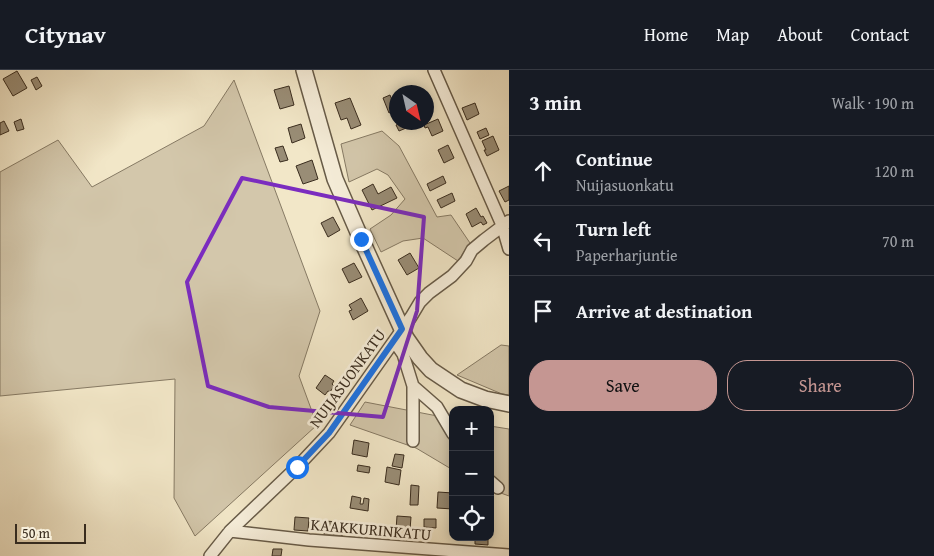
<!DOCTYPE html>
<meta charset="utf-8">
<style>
body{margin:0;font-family:"Gentium Book Plus",serif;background:#242831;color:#f1f3f6}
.controls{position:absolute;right:15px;bottom:15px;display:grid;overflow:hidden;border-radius:10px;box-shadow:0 2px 12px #0003}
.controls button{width:45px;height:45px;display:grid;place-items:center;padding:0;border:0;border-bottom:1px solid #363941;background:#171b24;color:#f1f3f6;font:25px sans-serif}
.compass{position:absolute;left:389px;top:15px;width:45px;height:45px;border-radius:50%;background:#171b24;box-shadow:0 2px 12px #0003;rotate:146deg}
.scale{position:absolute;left:15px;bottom:12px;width:71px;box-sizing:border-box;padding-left:5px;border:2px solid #392c1e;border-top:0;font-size:14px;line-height:18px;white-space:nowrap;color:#392c1e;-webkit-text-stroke:4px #f7efdb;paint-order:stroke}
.stop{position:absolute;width:15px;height:15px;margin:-11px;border:4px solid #1a73e8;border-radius:50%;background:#fff}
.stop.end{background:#1a73e8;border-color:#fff;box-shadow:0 1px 5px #0008}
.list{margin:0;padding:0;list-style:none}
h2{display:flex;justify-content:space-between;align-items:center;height:65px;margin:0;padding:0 20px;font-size:21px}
h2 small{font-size:16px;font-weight:400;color:#9ea1a6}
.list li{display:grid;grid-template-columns:32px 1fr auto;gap:15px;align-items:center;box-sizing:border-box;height:70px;padding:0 20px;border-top:1px solid #363941}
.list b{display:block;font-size:19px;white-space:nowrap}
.list p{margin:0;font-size:16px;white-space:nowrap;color:#9ea1a6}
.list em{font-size:16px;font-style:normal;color:#9ea1a6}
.actions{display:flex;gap:10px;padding:15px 20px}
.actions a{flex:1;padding:11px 0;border:1px solid #c59692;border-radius:20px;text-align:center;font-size:18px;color:#c59692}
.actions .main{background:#c59692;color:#111}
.icon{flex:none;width:28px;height:28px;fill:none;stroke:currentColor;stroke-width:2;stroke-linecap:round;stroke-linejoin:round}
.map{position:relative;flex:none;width:509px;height:486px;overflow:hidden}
header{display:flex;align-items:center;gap:30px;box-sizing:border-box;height:70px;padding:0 25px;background:#171b24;border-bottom:1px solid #363941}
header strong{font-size:24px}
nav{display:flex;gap:28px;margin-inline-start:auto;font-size:18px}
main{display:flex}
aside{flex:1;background:#171b24}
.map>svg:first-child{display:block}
</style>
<header>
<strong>Citynav</strong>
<nav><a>Home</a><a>Map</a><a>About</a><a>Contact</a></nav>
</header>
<main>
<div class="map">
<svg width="509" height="486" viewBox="0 0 509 486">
<rect width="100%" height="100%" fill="#f2e7c8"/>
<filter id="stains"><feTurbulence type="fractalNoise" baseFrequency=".004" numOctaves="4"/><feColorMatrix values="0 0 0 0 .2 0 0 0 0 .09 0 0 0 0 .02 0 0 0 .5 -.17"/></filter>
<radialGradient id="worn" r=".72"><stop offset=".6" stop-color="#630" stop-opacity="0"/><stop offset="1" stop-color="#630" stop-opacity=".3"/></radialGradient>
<path fill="#d3c7ab" stroke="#867a64" d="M234,10L320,241L299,306L317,355L195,466L174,428L175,309L0,326V102L58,70L92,117L204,56Z
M382,61L399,76L437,147L451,145L470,173L458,191L423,168L403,171L381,182L370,159L391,145L405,129L388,105L377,99L349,112L341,74Z
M501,275L509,276V325L502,324L457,305Z
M365,332L453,349V400L416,378L350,355Z
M490,356L509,359V426L490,419Z"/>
<path fill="#998d76" stroke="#392c1e" d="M17,1L27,18L13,26L3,9Z
M37,7L42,16L36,20L31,10Z
M289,16L294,35L280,39L274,20Z
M390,25L396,40L389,43L383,28Z
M350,28L361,55L351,59L347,48L341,50L335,33Z
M475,33L479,44L467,50L462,38Z
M21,49L24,59L17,61L14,52Z
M438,49L443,61L432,66L428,57L425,58L424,55Z
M4,51L9,61L0,65V53Z
M402,52H409L411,56L399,61L396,55Z
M301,54L305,68L292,73L288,58Z
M486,58L489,65L480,69L477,62Z
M493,66L499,80L487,86L484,80H486L482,71Z
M448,75L454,88L444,93L438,80Z
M283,76L288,90L280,92L275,78Z
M312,90L318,109L303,114L296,96Z
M443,106L446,113L430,121L427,114Z
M373,114L378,124L391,117L397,128L372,140L362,120Z
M509,116V130L505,132L499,121Z
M452,123L455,131L441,138L437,130Z
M476,138L481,147L483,146L487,153L483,155L481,152L472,157L466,144Z
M333,147L340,160L328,167L321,153Z
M410,183L419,198L407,205L398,190Z
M354,193L362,207L349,213L342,199Z
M361,228L368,241L353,250L349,241L352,240L349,235Z
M325,305L334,311L332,314L334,316L330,322L328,321L325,325L316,318Z
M354,370L369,373L367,387L352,384Z
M395,384L404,385L402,398L392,396Z
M358,395L370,397L369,403L357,401Z
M387,397L401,400L399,415L385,412Z
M411,415L419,416L418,435H410Z
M438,422L453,423V439L437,438Z
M352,426L361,428L360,434H363L364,428L369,429L368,441L350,438Z
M397,446L411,447L410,460H396Z
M295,447L309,448L308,461L294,460Z
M424,449H436V458L424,457Z
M325,451L339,452L338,459L342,460V467L324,466Z
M475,467H488V475L475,474Z
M273,479H282L281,486H272Z"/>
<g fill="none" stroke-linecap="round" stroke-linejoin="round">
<defs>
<path id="minor" d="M434,0L502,155L509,179
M394,271L403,284L413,316V371
M413,316L437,337L453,364
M490,411L498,418
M230,461L309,470L509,485
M210,486L230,461L297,397L329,363L411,247L420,232L429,223L452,206L466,191L472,180L484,170L509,151"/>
<path id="tertiary" d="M304,0L335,109L361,169L406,268L420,288L431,300L461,320L485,329L509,334"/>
</defs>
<use href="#minor" stroke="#675b48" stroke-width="14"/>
<use href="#tertiary" stroke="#675b48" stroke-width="18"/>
<use href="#minor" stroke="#f7efdb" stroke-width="11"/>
<use href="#tertiary" stroke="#f7efdb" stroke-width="15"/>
</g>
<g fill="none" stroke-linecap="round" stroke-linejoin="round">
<path stroke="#1a73e8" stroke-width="6" d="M297,397L329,363L402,259L361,169"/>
</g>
<path fill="none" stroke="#7b2cbf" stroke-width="4" stroke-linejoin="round" d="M242,108L424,147L417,241L383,347L269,337L208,316L187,212Z"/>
<g text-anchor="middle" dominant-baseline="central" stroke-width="5" stroke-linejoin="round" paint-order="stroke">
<g font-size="16" fill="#392c1e" stroke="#f7efdb">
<text transform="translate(347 308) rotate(-54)">NUIJASUONKATU</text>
<text transform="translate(371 459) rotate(5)">KAAKKURINKATU</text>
</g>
</g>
<rect width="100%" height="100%" filter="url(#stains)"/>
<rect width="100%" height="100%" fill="url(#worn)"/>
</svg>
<div class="controls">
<button>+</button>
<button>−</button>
<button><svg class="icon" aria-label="locate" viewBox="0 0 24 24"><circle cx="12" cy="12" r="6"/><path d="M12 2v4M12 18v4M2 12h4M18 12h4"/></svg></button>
</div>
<svg class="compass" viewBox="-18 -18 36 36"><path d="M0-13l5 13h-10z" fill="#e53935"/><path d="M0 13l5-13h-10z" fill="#9ea1a6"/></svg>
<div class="scale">50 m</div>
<div class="stop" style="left:297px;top:397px"></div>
<div class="stop end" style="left:361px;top:169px"></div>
</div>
<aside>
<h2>3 min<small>Walk · 190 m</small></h2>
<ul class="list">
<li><svg class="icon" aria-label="ahead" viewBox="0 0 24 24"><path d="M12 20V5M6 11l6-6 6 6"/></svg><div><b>Continue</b><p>Nuijasuonkatu</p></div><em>120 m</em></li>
<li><svg class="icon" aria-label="left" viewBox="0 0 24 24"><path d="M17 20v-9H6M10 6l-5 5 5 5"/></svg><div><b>Turn left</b><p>Paperharjuntie</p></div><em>70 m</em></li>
<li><svg class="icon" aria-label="arrive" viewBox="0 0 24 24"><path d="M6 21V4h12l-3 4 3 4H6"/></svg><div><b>Arrive at destination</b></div></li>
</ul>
<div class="actions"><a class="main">Save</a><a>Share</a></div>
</aside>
</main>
